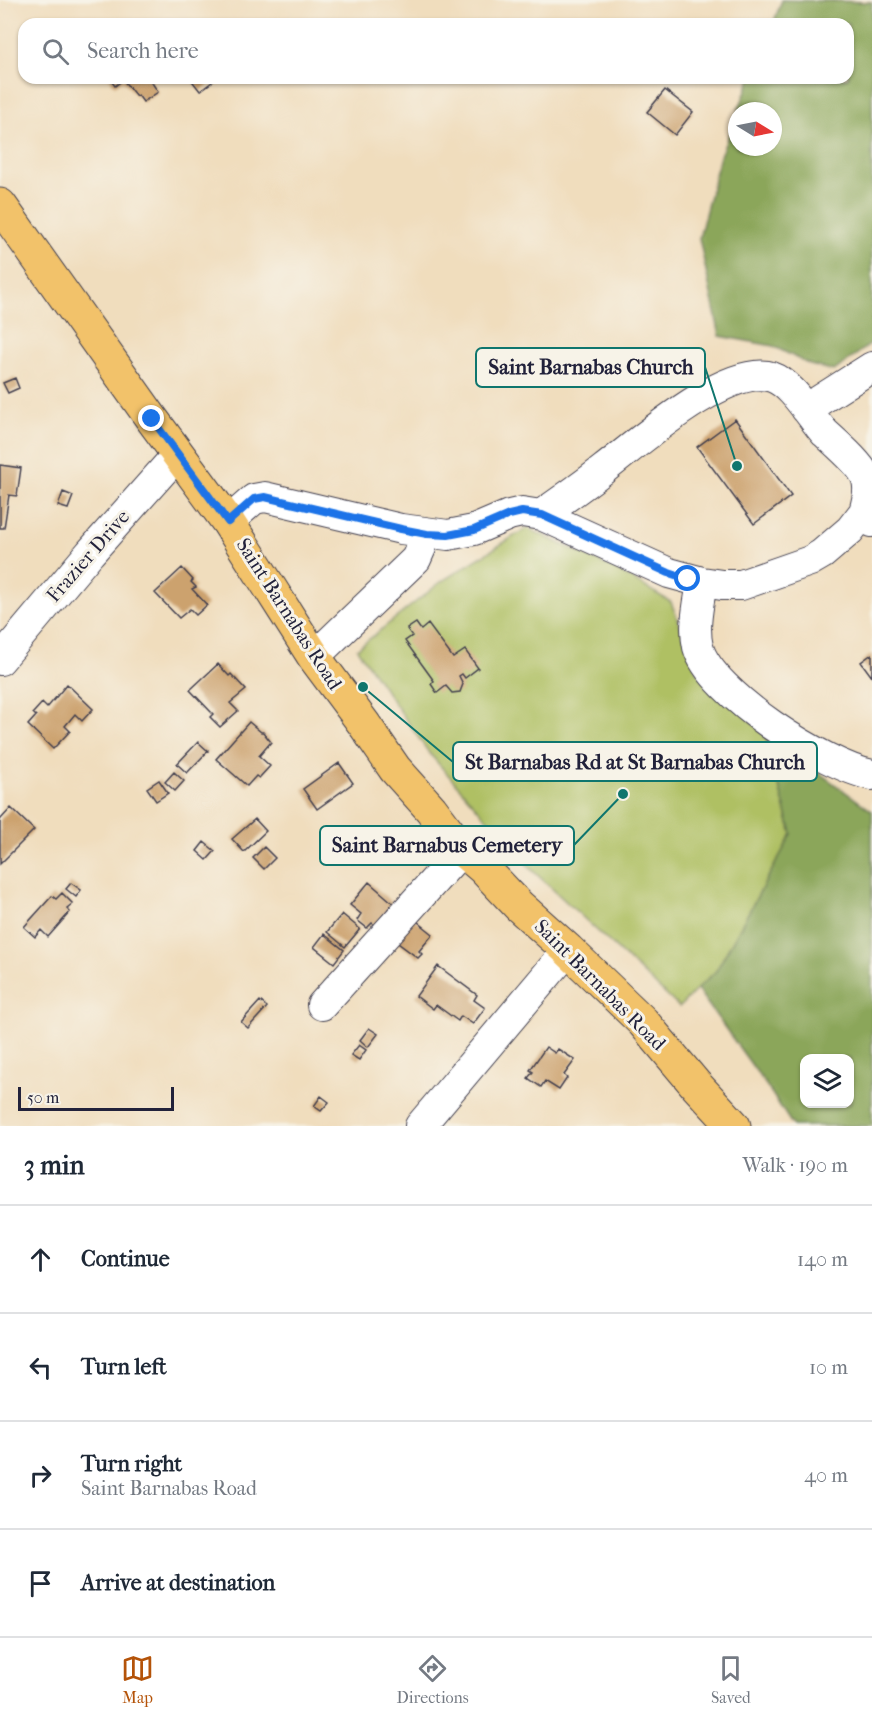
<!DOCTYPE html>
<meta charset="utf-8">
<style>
body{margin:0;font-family:"IM FELL French Canon",serif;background:#f6f6f7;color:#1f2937}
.controls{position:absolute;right:18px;bottom:18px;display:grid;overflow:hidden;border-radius:12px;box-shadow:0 2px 4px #0004}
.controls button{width:54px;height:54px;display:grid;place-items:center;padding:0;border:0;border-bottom:2px solid #e0e1e3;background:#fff;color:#1f2937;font:30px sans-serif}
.compass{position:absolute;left:728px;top:102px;width:54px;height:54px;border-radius:50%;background:#fff;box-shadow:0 2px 4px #0004;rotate:100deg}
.scale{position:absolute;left:18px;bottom:15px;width:156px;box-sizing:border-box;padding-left:6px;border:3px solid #22223b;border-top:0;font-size:16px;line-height:21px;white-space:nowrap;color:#22223b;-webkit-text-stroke:4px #f7f3e8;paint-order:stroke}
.stop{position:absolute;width:18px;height:18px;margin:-14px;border:4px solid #1a73e8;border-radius:50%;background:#fff}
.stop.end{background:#1a73e8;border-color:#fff;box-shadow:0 2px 6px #0008}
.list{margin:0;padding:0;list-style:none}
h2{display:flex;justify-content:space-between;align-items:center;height:78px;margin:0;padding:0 24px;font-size:26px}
h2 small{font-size:20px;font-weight:400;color:#747a83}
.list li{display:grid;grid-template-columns:39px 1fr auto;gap:18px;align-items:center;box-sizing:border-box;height:108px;padding:0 24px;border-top:2px solid #e0e1e3}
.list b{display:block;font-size:22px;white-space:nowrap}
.list p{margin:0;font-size:20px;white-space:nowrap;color:#747a83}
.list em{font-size:20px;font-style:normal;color:#747a83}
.icon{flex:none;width:33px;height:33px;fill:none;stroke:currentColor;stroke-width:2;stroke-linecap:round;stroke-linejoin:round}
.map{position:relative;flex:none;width:872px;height:1126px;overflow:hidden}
.search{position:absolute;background:#fff;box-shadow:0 2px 4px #0004;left:18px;right:18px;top:18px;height:66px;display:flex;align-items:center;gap:15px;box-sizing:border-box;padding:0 21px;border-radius:18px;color:#747a83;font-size:22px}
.sheet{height:510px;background:#fff}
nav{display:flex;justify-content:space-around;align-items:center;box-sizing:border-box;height:84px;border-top:2px solid #e0e1e3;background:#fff;font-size:16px;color:#747a83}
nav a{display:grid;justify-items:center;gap:3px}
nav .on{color:#b45309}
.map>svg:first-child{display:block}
</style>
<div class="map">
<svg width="872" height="1126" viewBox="0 0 872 1126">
<rect width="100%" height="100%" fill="#f7f3e8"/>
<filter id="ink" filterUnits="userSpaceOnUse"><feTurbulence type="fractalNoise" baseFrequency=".0167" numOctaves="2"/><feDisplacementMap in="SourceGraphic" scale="12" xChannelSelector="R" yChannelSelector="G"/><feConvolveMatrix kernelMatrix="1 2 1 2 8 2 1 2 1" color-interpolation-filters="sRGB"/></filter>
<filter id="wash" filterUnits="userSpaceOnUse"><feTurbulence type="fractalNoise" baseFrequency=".008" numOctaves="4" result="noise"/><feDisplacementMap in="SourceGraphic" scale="24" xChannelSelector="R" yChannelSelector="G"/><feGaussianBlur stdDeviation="1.35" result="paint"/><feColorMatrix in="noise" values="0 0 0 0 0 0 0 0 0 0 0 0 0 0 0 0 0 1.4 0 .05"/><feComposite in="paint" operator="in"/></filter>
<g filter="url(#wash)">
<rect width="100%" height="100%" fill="#f0ddbd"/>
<path fill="#afc064" stroke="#687150" stroke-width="1.5" d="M527,528L615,569L671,602L697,672L765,734L792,834L716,971L679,1007L531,869L429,753L357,649L442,581Z"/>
<path fill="#8ba65a" stroke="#56644a" stroke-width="1.5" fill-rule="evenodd" d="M782,0L872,2V343L834,371L810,365L773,346L720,336L699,238L720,156L737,114V147H773V111H738L751,78H848V24H773Z
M765,734L872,811V1126H793L769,1089L697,989L716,971L792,834ZM804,1058H850V1104H804Z"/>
<g id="blocks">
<path fill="#cca26e" d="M109,78H149L158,92L143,102L138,95L136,96L123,80L115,86Z
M190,78H215L216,79L200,91Z
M665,90L693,112L675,135L647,112Z
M15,378L19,388L8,393L3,383Z
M735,419L791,496L754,524L697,447Z
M0,465L21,468L17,496L9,495L4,528H0Z
M63,492L73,496L68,509L58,506Z
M182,568L193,580L191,582L196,587L192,589L207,605L196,615L190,609L179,618L155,593Z
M416,623L421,630L428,624L453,658L465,650L478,668L465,678L462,674L459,676L463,684L460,692L452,693L446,686L437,693L431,684L434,681L405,641L412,636L407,629Z
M872,654V677L861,662Z
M218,664L229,676L231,674L246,690L230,703L238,711L220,727L210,717L213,714L190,690Z
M67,684L93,709L82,721L75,714L65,726L70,731L53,749L28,725L36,716L33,713L42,703L47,708Z
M249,722L261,732H263L271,742L259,756L270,766L259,778L256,776L247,786L216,759Z
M198,742L208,751L187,773L177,764Z
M339,763L353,783L317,809L303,789Z
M174,772L184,781L175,791L165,782Z
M159,780L168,793L156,801L147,788Z
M11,808L34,830L0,864V820Z
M255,819L266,831L244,852L232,839Z
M204,842L215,851L207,860L197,851Z
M264,847L275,858L264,869L253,858Z
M369,882L393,903L379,920L377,927L372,923L367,928L357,920L361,914L350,905Z
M71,883L81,890L76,897L66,889Z
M62,893L73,904L67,909L70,912L48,937L41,930L35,937L24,927L52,896L56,899Z
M342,914L360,929L345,947L327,932Z
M408,914L433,934L419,951L422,954L418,958L390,937Z
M324,934L344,950L334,963L314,947Z
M438,966L477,995L474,1000L485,1008L473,1024L461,1016L458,1021L436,1005L433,1009L416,996Z
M260,1001L267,1007L248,1028L241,1022Z
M369,1028L378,1034L368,1047L360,1040Z
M359,1045L366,1050L359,1060L351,1055Z
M546,1047L555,1053L558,1049L575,1060L564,1075L567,1078L559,1090L545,1081L541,1087L528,1078L533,1072L530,1070Z
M321,1096L329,1102L321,1111L314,1106Z"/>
</g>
</g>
<g filter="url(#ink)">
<use href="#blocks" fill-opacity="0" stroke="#413e4e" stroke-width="1.5"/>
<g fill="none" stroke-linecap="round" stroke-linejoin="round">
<defs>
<path id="minor" d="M806,409L872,367
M541,515L669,573L702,582L722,585H741L810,561L822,554L850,530L864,512
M228,522L254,499L265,497L401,529L448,535L474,530L509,515L522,512L541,515C562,500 584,485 604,469C638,443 728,363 772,377C793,384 811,418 825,433C836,443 864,467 867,480C870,491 867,502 864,512L872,522
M702,582C699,603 693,626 698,647C711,694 825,766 872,775
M314,657L416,559L427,534
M0,660L90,553L178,454
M322,1005L462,850
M420,1126L568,950"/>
<path id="major" d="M0,205L152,419L228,522L314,657L364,724L395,769L431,809L462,850L483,868L519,906L568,950L643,1022L696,1085L734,1126"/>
</defs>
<use href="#minor" stroke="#413e4e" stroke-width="32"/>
<use href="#major" stroke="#413e4e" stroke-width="35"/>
<use href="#minor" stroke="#fff" stroke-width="30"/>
<use href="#major" stroke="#f2c26a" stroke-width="33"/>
</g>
</g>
<g fill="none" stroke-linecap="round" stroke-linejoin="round" filter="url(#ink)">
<path stroke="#1a73e8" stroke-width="8" d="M152,419L228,522L254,499L265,497L401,529L427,534L448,535L474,530L509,515L522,512L542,515L555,521L669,573L688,579"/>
</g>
<g text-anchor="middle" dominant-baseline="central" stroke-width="6" stroke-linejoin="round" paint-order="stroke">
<g font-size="20" fill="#22223b" stroke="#f7f3e8">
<text transform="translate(88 556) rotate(-49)">Frazier Drive</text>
<text transform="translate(289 614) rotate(57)">Saint Barnabas Road</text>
<text transform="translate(600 985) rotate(45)">Saint Barnabas Road</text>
</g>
</g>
<path fill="none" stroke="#0f766e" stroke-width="2" d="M737 466L705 367M363 687L453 762M623 794L574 845"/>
<g fill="#0f766e" stroke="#f7f3e8" stroke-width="2">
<circle cx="737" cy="466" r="6"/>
<circle cx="363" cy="687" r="6"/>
<circle cx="623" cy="794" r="6"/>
</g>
<g fill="#f7f3e8" stroke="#0f766e" stroke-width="2">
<rect x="476" y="348" width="229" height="39" rx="6"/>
<rect x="453" y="742" width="364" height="39" rx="6"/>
<rect x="320" y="826" width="254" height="39" rx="6"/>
</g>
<g font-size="21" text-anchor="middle" font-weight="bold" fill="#22223b">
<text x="591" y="374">Saint Barnabas Church</text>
<text x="635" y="769">St Barnabas Rd at St Barnabas Church</text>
<text x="447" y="852">Saint Barnabus Cemetery</text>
</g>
</svg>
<div class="controls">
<button><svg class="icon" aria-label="layers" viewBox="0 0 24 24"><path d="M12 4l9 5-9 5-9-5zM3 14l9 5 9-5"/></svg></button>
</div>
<svg class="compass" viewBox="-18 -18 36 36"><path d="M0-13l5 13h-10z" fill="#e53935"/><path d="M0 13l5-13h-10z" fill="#747a83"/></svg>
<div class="scale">50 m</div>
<div class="stop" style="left:688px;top:579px"></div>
<div class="stop end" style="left:152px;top:419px"></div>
<div class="search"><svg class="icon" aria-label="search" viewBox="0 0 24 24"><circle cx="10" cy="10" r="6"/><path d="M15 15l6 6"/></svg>Search here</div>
</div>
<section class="sheet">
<h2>3 min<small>Walk · 190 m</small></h2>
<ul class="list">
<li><svg class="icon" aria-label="ahead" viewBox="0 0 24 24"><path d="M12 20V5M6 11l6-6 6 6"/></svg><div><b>Continue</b></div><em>140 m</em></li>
<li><svg class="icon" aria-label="left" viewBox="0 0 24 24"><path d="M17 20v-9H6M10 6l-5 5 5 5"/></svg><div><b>Turn left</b></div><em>10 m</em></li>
<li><svg class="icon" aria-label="right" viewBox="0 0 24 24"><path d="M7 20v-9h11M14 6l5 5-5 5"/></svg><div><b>Turn right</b><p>Saint Barnabas Road</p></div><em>40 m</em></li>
<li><svg class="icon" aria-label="arrive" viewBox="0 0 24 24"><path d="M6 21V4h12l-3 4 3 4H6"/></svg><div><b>Arrive at destination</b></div></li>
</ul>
</section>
<nav>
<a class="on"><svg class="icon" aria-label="map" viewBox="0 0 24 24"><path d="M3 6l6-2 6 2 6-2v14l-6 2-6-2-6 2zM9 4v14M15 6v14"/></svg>Map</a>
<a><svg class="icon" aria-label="directions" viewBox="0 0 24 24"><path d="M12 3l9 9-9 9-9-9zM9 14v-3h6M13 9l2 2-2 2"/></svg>Directions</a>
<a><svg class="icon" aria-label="saved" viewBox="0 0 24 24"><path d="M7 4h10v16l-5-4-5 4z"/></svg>Saved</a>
</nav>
